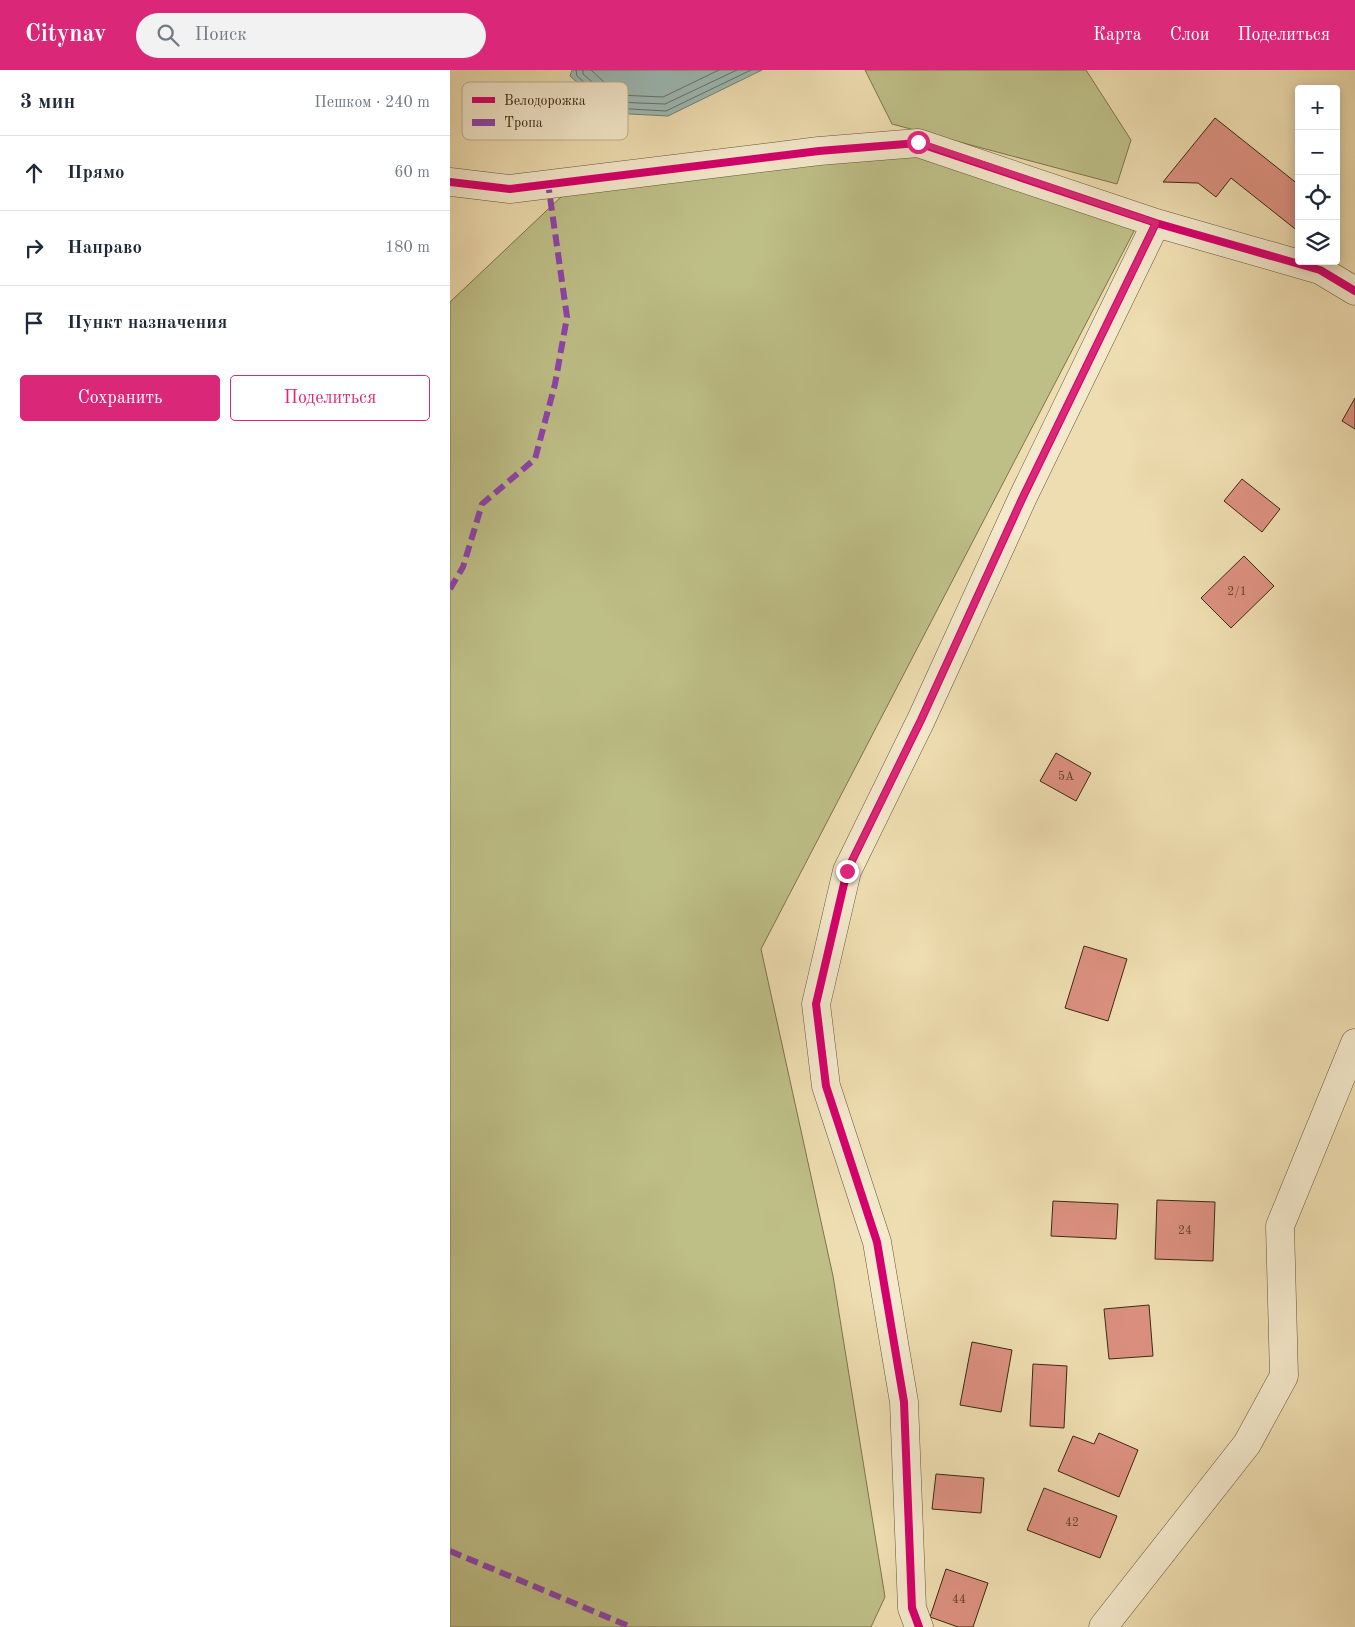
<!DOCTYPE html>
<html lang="ru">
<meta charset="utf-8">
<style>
body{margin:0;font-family:"Old Standard TT",serif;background:#f2f2f3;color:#1f2937}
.controls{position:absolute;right:15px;top:15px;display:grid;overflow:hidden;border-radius:5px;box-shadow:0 2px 12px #0003}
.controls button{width:45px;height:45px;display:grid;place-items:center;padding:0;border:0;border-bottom:1px solid #e0e1e3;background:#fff;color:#1f2937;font:25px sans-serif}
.stop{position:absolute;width:15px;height:15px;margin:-11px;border:4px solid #db2777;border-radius:50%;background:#fff}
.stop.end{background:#db2777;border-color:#fff;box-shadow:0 1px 5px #0008}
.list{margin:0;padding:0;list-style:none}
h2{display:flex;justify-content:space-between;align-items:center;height:65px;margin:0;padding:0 20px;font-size:21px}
h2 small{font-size:16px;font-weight:400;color:#747a83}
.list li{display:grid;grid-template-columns:32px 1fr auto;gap:15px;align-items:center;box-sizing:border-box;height:75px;padding:0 20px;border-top:1px solid #e0e1e3}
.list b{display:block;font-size:19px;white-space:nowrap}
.list em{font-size:16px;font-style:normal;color:#747a83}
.actions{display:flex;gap:10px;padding:15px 20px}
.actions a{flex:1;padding:11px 0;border:1px solid #db2777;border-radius:5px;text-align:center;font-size:18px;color:#db2777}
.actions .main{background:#db2777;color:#fff}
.icon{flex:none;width:28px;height:28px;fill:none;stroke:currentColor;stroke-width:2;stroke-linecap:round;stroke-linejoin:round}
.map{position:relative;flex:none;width:905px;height:1557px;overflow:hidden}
header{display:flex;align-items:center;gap:30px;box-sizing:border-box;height:70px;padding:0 25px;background:#db2777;color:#fff}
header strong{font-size:24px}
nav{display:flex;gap:28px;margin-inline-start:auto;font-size:18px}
.search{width:350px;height:45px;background:#f2f2f3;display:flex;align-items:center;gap:12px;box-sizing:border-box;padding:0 18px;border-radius:28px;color:#747a83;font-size:19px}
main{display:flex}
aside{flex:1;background:#fff}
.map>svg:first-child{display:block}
</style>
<header>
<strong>Citynav</strong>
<div class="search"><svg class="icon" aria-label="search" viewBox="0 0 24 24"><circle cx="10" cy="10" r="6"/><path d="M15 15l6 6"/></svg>Поиск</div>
<nav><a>Карта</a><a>Слои</a><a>Поделиться</a></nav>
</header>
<main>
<aside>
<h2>3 мин<small>Пешком · 240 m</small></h2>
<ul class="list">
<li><svg class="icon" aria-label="ahead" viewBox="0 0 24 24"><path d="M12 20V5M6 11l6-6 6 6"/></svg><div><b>Прямо</b></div><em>60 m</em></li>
<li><svg class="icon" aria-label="right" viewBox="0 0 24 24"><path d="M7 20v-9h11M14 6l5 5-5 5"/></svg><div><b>Направо</b></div><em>180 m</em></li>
<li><svg class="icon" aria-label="arrive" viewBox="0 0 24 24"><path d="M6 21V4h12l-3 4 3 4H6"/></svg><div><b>Пункт назначения</b></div></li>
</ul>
<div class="actions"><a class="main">Сохранить</a><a>Поделиться</a></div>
</aside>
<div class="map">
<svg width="905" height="1557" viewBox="0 0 905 1557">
<rect width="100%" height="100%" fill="#eeddb0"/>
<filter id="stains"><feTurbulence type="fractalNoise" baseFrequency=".004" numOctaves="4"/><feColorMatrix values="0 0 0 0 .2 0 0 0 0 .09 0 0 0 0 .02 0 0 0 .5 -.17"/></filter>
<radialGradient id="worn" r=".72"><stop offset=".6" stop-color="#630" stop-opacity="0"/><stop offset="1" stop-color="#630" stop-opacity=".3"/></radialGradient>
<path fill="#bebf87" stroke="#7c744d" d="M415,0H636L681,70L667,114L442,54Z
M482,79L696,138L311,879L383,1206L435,1527L421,1557H0V232L112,126Z"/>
<path fill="#9cbab5" stroke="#758074" d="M122,0H312L218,46L161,43L120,6Z"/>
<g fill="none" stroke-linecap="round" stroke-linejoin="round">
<path stroke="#6c7164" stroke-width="1" d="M126,0L127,6L163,38L216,41L301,0
M133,0V4L165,32L215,34L287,0
M141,0L168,25L213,27L269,0"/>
</g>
<path fill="#dd9181" stroke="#3b2813" d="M765,48L849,115V162L781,108L766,127L748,113L713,112Z
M905,328V359L892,351Z
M792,409L830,439L812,462L774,431Z
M794,486L824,516L781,558L751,528Z
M606,683L641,703L626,731L590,711Z
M634,876L677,889L658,951L615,938Z
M707,1130L765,1132L763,1191L705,1189Z
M603,1131L668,1134L666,1169L601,1166Z
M699,1235L703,1286L659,1289L654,1239Z
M522,1272L562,1280L551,1342L510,1335Z
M583,1294L617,1296L614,1358L580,1356Z
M649,1363L688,1380L669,1427L608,1401L623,1366L644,1374Z
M486,1404L534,1408L531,1443L482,1439Z
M594,1418L667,1446L650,1488L577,1460Z
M496,1499L538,1513L523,1557H508L480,1547Z"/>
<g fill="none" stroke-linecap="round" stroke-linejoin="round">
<defs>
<path id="minor" d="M0,112L60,119L369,81L468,73L706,153L870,200L905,221
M469,1557L462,1538L454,1332L427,1172L376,1016L366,934L397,801L471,650L572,429L706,153
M653,1557L797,1374L834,1306L830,1156L905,973"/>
</defs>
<use href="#minor" stroke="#68553a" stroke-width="29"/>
<use href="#minor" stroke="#f4e9cc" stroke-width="28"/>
<path stroke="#8e44ad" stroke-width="6" stroke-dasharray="12 6" stroke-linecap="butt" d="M0,519L13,497L32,434L85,389L105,314L117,247L98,113
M0,1481L181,1557"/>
<defs>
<path id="cycleway" d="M0,112L60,119L369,81L468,73L706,153L870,200L905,221
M469,1557L462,1538L454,1332L427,1172L376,1016L366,934L397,801L471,650L572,429L706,153"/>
</defs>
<use href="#cycleway" stroke="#f4e9cc" stroke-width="11"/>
<use href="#cycleway" stroke="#d6006c" stroke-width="8"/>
</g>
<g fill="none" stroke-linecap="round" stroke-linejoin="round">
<path stroke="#db2777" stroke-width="6" d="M397,801L471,650L572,429L706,153L468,72"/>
</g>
<g text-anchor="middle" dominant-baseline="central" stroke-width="5" stroke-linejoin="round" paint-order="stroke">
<g font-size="12" fill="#64422e">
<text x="787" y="522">2/1</text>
<text x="616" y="707">5А</text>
<text x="735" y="1161">24</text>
<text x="622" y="1453">42</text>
<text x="509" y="1530">44</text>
</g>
</g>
<rect x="12" y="12" width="166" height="58" rx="8" fill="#f4e9cc" stroke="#bcaf94" stroke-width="1"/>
<rect x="22" y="27" width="23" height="6" fill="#d6006c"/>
<rect x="22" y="49" width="23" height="7" fill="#8e44ad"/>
<g font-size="14" fill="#3b2813">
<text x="54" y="35">Велодорожка</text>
<text x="54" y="57">Тропа</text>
</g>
<rect width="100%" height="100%" filter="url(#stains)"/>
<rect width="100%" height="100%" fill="url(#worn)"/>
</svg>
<div class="controls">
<button>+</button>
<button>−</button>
<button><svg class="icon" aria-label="locate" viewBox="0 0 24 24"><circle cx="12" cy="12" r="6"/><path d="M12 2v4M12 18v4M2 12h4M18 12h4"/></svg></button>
<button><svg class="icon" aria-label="layers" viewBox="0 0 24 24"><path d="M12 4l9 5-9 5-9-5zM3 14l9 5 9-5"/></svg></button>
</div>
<div class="stop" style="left:468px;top:72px"></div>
<div class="stop end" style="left:397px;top:801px"></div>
</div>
</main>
